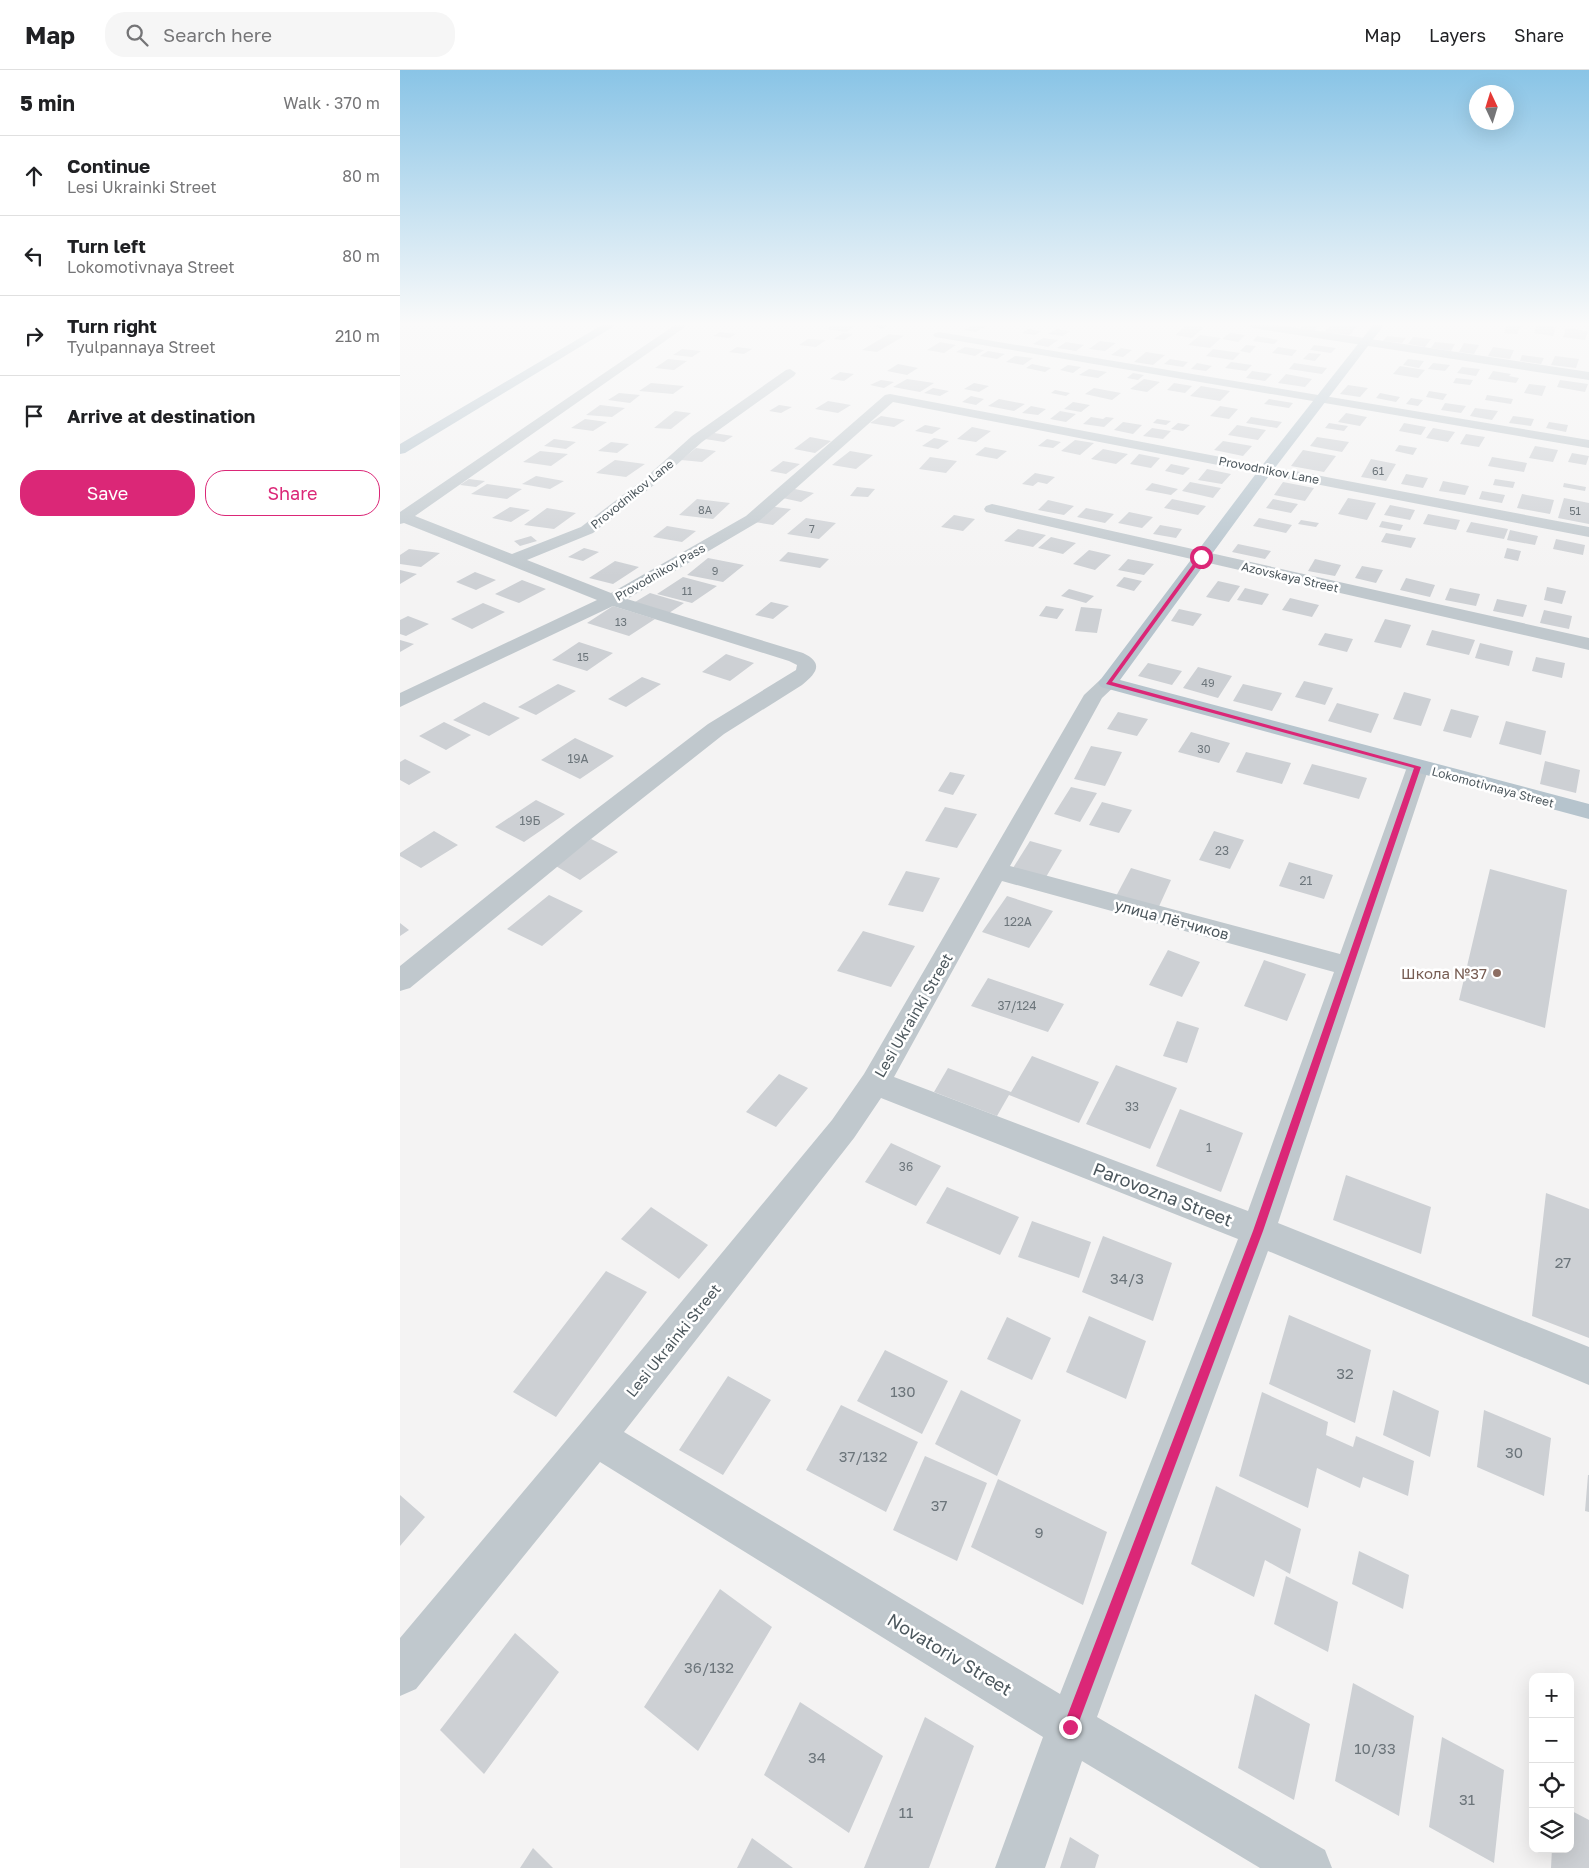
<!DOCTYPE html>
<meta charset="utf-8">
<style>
body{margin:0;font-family:"Golos Text",sans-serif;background:#f6f6f6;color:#202124}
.controls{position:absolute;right:15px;bottom:15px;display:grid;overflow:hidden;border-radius:10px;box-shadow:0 5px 20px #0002}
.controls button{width:45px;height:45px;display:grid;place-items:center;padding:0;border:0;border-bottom:1px solid #e0e0e0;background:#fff;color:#202124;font:25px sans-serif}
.compass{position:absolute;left:1069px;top:15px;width:45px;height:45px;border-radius:50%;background:#fff;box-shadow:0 5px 20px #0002;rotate:356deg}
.stop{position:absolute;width:15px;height:15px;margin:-11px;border:4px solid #db2777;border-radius:50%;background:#fff}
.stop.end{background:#db2777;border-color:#fff;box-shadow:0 1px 5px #0008}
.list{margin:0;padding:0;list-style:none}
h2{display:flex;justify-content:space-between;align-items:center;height:65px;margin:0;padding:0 20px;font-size:21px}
h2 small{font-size:16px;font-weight:400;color:#757577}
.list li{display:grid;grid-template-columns:32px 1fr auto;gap:15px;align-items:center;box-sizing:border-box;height:80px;padding:0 20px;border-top:1px solid #e0e0e0}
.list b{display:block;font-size:19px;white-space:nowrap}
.list p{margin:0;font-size:16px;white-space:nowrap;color:#757577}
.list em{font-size:16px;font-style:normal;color:#757577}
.actions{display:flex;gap:10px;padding:15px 20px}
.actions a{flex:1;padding:11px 0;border:1px solid #db2777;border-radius:20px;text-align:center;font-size:18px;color:#db2777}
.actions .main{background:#db2777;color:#fff}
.icon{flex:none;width:28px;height:28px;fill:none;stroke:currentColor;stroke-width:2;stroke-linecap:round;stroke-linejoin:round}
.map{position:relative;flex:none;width:1189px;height:1798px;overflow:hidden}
header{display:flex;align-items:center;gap:30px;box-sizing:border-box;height:70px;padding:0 25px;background:#fff;border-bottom:1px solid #e0e0e0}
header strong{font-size:24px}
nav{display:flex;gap:28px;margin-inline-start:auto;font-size:18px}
.search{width:350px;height:45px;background:#f6f6f6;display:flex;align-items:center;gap:12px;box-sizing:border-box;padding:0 18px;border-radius:20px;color:#757577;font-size:19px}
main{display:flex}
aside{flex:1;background:#fff}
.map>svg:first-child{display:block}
</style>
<header>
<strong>Map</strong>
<div class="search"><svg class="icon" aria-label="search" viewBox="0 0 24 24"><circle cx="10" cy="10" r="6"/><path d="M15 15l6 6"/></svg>Search here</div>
<nav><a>Map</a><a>Layers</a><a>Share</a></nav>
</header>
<main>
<aside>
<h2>5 min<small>Walk · 370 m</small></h2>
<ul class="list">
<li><svg class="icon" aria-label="ahead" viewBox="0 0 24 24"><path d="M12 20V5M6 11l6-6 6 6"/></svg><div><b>Continue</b><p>Lesi Ukrainki Street</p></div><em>80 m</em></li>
<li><svg class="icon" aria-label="left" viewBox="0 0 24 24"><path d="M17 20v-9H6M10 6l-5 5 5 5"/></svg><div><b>Turn left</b><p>Lokomotivnaya Street</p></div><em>80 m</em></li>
<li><svg class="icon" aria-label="right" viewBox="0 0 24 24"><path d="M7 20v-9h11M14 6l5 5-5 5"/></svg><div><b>Turn right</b><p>Tyulpannaya Street</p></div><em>210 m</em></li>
<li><svg class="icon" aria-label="arrive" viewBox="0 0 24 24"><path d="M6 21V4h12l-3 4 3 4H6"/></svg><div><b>Arrive at destination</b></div></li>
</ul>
<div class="actions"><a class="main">Save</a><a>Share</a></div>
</aside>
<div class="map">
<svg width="1189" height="1798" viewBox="0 0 1189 1798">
<rect width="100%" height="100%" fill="#f4f3f3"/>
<path fill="#cdd0d4" d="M433,255H447L455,256L446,262L426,259Z
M572,255H581L586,256L576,262L564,260Z
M787,255H789L804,257L792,268L775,265Z
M902,255H912L919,256L914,261L899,259Z
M930,255H958L950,265L924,262Z
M1107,255H1121L1117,264L1104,263Z
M1137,255H1143L1156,257L1153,266L1134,263Z
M1166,258L1188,261L1185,270L1163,267Z
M628,259L641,261L635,265L622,263Z
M657,259L670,261L663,266L648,264Z
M320,262L336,264L329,268L313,266Z
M443,263L453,264L444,270L434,269Z
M830,263L845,265L838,272L822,269Z
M489,264L504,266L477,282L462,280Z
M800,265L821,268L810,278L788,275Z
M857,266L878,270L874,274L853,271Z
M987,266L1006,268L1002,273L983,271Z
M1013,267L1031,269L1025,277L1008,274Z
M643,268L658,270L648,277L633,274Z
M408,269L426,270L416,277L399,275Z
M700,271L716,273L705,281L689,279Z
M540,272L556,275L544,283L527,280Z
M666,272L684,275L676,281L657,278Z
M1035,272L1055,274L1051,281L1031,278Z
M1064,273L1079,275L1074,284L1059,282Z
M846,275L856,276L850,283L840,281Z
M914,275L936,278L931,283L910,280Z
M337,277L352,279L344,284L329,282Z
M565,277L584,280L575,286L556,282Z
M878,277L897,280L892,286L872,283Z
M1093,277L1114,280L1110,289L1088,286Z
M721,278L732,280L723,287L711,285Z
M282,279L301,281L292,287L273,285Z
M813,279L840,283L833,290L806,286Z
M588,281L605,284L597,289L580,286Z
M746,282L765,285L753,295L734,292Z
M909,283L921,284L915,291L903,289Z
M1122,285L1144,288L1141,294L1120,291Z
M615,286L633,288L623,295L606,292Z
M1155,286L1179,289L1176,298L1151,295Z
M268,289L287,291L274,300L255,298Z
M770,289L788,292L783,297L764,294Z
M1008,289L1024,291L1019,298L1003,295Z
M831,292L852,295L846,301L825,298Z
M797,293L812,296L806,301L791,299Z
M894,293L927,298L922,304L889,299Z
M1033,293L1050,295L1045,301L1028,299Z
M498,294L518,298L507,305L487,301Z
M632,294L651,298L645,302L626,298Z
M668,295L681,297L673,303L660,300Z
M1000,296L1025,300L1018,308L993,304Z
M1062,297L1080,299L1076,306L1057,303Z
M689,299L707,302L698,308L679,305Z
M852,301L872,304L865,311L846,308Z
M1093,301L1111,304L1109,306L1119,308L1116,313L1088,309Z
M440,302L454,304L444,311L430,309Z
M733,303L744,305L738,310L727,308Z
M886,304L912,309L905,317L878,313Z
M1056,308L1073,310L1070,315L1053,313Z
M507,309L534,313L520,322L493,317Z
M744,309L760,312L747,322L730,319Z
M481,310L494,312L484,318L470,315Z
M1160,310L1188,314L1185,322L1157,317Z
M251,313L284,316L273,324L239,321Z
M574,313L589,316L579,322L564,319Z
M774,313L792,316L785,323L767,320Z
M1129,314L1146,316L1142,326L1124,323Z
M948,315L968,318L960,327L940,324Z
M801,316L830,321L820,331L790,326Z
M533,318L549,321L540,326L524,323Z
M694,318L721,323L712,330L685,324Z
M655,320L670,323L666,326L651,323Z
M1029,321L1047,324L1043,330L1026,327Z
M219,323L240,325L230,333L208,330Z
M980,323L1000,327L996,332L976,328Z
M1087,325L1113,329L1111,334L1085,330Z
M571,326L584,329L576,335L562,332Z
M1011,328L1023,330L1018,336L1006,334Z
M599,329L625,334L614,341L588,336Z
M869,329L893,333L889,338L864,334Z
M428,331L451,335L438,343L415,339Z
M673,332L690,335L681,342L664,339Z
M1045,333L1066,336L1061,343L1041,340Z
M200,335L225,338L212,347L186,345Z
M379,335L392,337L381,343L369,341Z
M631,336L646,339L638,345L622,343Z
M820,336L838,339L829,349L810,346Z
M1075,338L1098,341L1092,350L1070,346Z
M275,341L291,343L271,359L254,358Z
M660,341L676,344L666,352L650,349Z
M946,343L967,347L960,356L938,352Z
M481,346L505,350L494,357L470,353Z
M1113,346L1134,349L1131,356L1109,353Z
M691,347L703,349L706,347L714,348L704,357L683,354Z
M851,347L882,352L877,358L846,353Z
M185,349L207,352L193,361L171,358Z
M757,349L771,351L766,355L753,353Z
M723,352L742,355L733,364L714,360Z
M1149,352L1168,355L1166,362L1146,358Z
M778,353L790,355L783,361L771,359Z
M929,353L948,356L944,361L925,358Z
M1004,353L1026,357L1021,365L999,361Z
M525,355L541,358L532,364L515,361Z
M837,355L866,360L858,370L828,365Z
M572,357L591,361L576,372L557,369Z
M752,358L771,361L763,369L743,366Z
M1033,358L1055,362L1048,372L1026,368Z
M314,363L333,366L324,372L305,369Z
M1066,364L1085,367L1079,377L1060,374Z
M410,367L431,371L415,383L394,379Z
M917,367L949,372L942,382L910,376Z
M534,368L549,371L538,379L522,376Z
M154,369L176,372L166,379L144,376Z
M647,369L661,372L653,378L638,376Z
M675,370L694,373L680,385L661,381Z
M823,371L852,376L843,386L814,380Z
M211,372L229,374L217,383L198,381Z
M999,375L1017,378L1013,385L995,381Z
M1135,376L1158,380L1153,392L1129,388Z
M585,377L607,381L597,389L575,385Z
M296,378L316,381L302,392L281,390Z
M703,379L728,384L716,394L691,389Z
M903,380L936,386L924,402L891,396Z
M140,381L168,384L151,396L123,392Z
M450,381L473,385L456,399L432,395Z
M1172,383L1189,386L1186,395L1168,392Z
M739,384L760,388L751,398L730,394Z
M530,387L557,391L546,403L519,399Z
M1092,387L1127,393L1124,402L1088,396Z
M971,389L996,394L986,411L961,407Z
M215,390L245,394L226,407L196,403Z
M383,391L400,394L386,404L370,401Z
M771,394L790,398L783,405L765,401Z
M807,399L831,404L822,414L798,410Z
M635,403L655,407L647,414L638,412L633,416L622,414Z
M1006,404L1028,408L1023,418L1001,414Z
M136,406L164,411L150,419L122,414Z
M69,409L85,411L76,417L60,415Z
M1095,409L1115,412L1113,418L1093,415Z
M1043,411L1069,416L1065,425L1039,421Z
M790,412L821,418L813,428L782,421Z
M883,412L914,418L905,431L874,425Z
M752,413L778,419L771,425L745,420Z
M1164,413L1186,417L1185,421L1163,417Z
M87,414L122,419L107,429L71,424Z
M457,417L475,419L468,427L450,426Z
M390,418L414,423L401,432L378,427Z
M1082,421L1105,425L1102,433L1079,429Z
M1122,424L1154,430L1150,444L1117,438Z
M948,428L976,433L967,450L938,444Z
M1164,428L1189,433V454L1158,448Z
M297,429L330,433L313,449L279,445Z
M772,429L806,436L798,445L764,438Z
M873,429L898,434L891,443L866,438Z
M648,430L674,436L664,445L638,440Z
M990,435L1015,440L1010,450L984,445Z
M368,436L391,439L373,455L349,451Z
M110,437L130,440L111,452L92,448Z
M147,438L176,443L154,459L124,455Z
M686,438L714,444L705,453L677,447Z
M729,442L753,447L742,458L718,453Z
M1028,444L1060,450L1056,460L1023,454Z
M554,445L575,449L563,461L541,457Z
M406,448L436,453L419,469L387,464Z
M859,448L892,455L886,463L853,456Z
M901,450L919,453L916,457L898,454Z
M982,451L1003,455L1000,461L979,457Z
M1071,452L1108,459L1104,469L1066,462Z
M760,455L782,459L776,468L753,464Z
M267,456L296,461L282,472L253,467Z
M618,459L646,465L633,477L604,471Z
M1110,460L1138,466L1135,475L1107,470Z
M986,463L1016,468L1011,478L981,472Z
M131,466L137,471L120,476L114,471Z
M651,467L676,473L663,484L638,478Z
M1156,469L1185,475L1183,485L1153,479Z
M838,474L871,481L865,489L832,482Z
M184,478L199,482L183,491L168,487Z
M1107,478L1121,481L1118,491L1104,488Z
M9,479L40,483L21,497L0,494V485Z
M689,480L711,485L695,500L673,494Z
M388,482L429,489L420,498L379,491Z
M308,488L344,495L323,512L287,505Z
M728,489L754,494L744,505L718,500Z
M915,489L941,495L935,506L908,501Z
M215,491L239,497L213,514L189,508Z
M962,496L983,500L976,513L955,508Z
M0,500L17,504L0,514Z
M75,502L96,510L76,520L56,512Z
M283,507L317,516L292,533L257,524Z
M724,507L742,511L734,521L716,516Z
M1006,508L1035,515L1030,527L1000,520Z
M122,510L146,519L119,533L95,524Z
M818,511L840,516L829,532L806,527Z
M1147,517L1166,521L1162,534L1144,530Z
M845,518L869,524L862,535L837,530Z
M1050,518L1080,524L1076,536L1045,530Z
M669,519L694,526L686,533L661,526Z
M250,523L284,533L269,543L235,532Z
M890,528L919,535L912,547L882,540Z
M1097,529L1127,535L1123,547L1093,541Z
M371,532L389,536L373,549L355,545Z
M83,533L105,542L72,559L51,549Z
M213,536L255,549L229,566L187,553Z
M646,536L664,539L657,549L639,546Z
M681,537L702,539L697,563L675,561Z
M779,539L802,544L793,556L771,551Z
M1144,540L1172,546L1169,559L1140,553Z
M8,546L29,554L6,566L0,564V550Z
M985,549L1011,555L1001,578L974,572Z
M1032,560L1075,570L1069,585L1026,575Z
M925,563L953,569L947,582L918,575Z
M0,570L14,574L0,582Z
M179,572L213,583L187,601L152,590Z
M1080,573L1113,581L1109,596L1075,588Z
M326,584L354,593L330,611L302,602Z
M1136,587L1165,593L1162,608L1132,601Z
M748,593L782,601L772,615L738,606Z
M798,597L832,606L818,628L783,618Z
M242,607L261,614L226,637L208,629Z
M904,611L933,618L925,635L895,627Z
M158,614L176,621L136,645L118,637Z
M843,614L882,623L872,641L833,631Z
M1004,622L1031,629L1021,656L993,649Z
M84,632L120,648L89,666L53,650Z
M937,633L979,644L971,663L928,651Z
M1051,639L1079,646L1071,668L1043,661Z
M718,642L748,649L737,666L707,659Z
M1106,651L1146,661L1141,685L1099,674Z
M44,652L71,665L46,680L19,666Z
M791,662L830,673L819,693L778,682Z
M175,668L214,686L180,709L141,690Z
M691,676L722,682L705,716L674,709Z
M846,682L891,693L882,714L836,702Z
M5,689L31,702L9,715L0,710V692Z
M1145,691L1180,700L1176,723L1140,714Z
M912,694L967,708L959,729L903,714Z
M550,702L565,705L553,725L538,721Z
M671,717L697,723L680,752L654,744Z
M136,730L165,744L124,772L95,757Z
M702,732L732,740L719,763L689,755Z
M545,737L577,744L557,778L525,771Z
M34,761L58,775L21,798L0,786V783Z
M814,761L844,770L830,799L799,790Z
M191,769L218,782L180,810L154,795Z
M630,771L662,780L646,807L613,798Z
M889,792L933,805L924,829L879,816Z
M731,798L771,810L756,843L714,830Z
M1090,799L1167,820L1145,958L1059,930Z
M506,801L540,808L523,842L488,835Z
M149,825L183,841L142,876L107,859Z
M607,826L653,841L629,878L582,862Z
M0,853L9,860L0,866Z
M463,861L515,876L491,917L437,901Z
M768,880L800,892L782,927L749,915Z
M864,890L906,904L887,951L844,936Z
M588,908L664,934L648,962L571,936Z
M777,951L799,958L787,993L763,986Z
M632,986L699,1012L679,1053L609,1025L597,1046L534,1022L548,998L611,1022Z
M716,995L777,1018L750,1079L686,1054Z
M379,1004L408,1018L376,1057L346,1042Z
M780,1039L843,1063L821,1122L756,1096Z
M491,1073L541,1096L516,1136L465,1112Z
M946,1105L1031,1137L1021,1184L933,1150Z
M547,1117L619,1147L600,1185L526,1153Z
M1146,1123L1189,1139V1268L1132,1246Z
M251,1137L308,1175L279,1209L221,1169Z
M632,1151L691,1172L679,1208L618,1187Z
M703,1166L772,1193L753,1251L682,1222Z
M206,1201L247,1222L156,1347L113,1322Z
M889,1245L971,1280L955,1353L869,1314Z
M689,1246L746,1271L726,1329L666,1302Z
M607,1247L651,1268L632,1310L587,1289Z
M485,1280L548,1311L522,1364L457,1331Z
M328,1306L371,1330L323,1405L279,1380Z
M561,1320L621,1350L597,1406L535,1374Z
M993,1320L1039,1341L1030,1387L983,1365Z
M862,1322L928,1352L926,1365L953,1377L956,1366L1014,1391L1008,1426L963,1407L960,1418L917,1398L908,1438L839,1406Z
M441,1335L518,1372L486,1442L406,1400Z
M1084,1340L1151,1368L1144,1426L1077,1397Z
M525,1386L587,1413L557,1491L493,1460Z
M1188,1405H1189V1442L1185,1441Z
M598,1409L707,1462L683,1535L571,1477Z
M816,1416L901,1459L890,1504L865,1490L854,1527L791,1494Z
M0,1425L25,1447L0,1476Z
M959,1481L1009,1505L1003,1539L952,1514Z
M886,1506L938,1532L928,1582L874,1554Z
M320,1519L372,1557L298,1681L244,1637Z
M115,1563L159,1602L84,1704L40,1660Z
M953,1613L1014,1646L999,1746L935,1711Z
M855,1624L910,1654L894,1730L838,1698Z
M400,1632L483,1686L449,1763L364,1705Z
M525,1647L574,1676L529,1798H464Z
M1042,1667L1104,1700L1094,1793L1029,1757Z
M1170,1740L1189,1750V1798H1151L1152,1779H1170Z
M670,1767L699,1785L695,1798H660Z
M352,1768L393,1798H337Z
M133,1778L153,1798H120Z"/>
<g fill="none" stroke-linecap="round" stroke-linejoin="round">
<path fill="#c0c8cd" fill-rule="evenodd" d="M275,255H288L15,446L112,484L181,457L244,409L292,366L386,300L390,299L396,303L394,306L302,372L254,415L193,463L127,490L211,523L346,446L485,325L490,324L1189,457V467L493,332L358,452L227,529L403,583C424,593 417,603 402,615L324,664L191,769L10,918L0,921V896L173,757L308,654L396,600L397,595L389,591L213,536L0,637V623L197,530L4,453L0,454V442Z
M474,255H486L487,256L481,259Z
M848,255H878L1189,302V310L853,258Z
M539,262L1189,370V378L535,267L533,265L535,263Z
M592,434L1189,568V580L586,442L584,439L586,436Z
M708,607L715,609L718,613L702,628L610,796L940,884L1007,697L1010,692L1018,690L1026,692L1029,697L878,1153L1189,1277V1315L868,1181L697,1647L925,1780L932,1798H860L682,1691L645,1798H595L643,1667L200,1392L16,1619L0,1626V1568L181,1353L432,1050L464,1004L684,625L701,609ZM602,811L934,902L848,1141L494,1007ZM481,1028L838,1169L660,1624L224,1362L454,1068Z"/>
<path fill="#b6c4cd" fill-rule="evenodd" d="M202,255H216L5,383L0,384V374Z
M973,255H984L871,403L720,610L1189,734V749L701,617L698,613L861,397Z"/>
</g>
<linearGradient id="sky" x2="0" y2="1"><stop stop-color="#89c4e6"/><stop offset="0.5" stop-color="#fafafa"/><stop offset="1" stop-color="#fafafa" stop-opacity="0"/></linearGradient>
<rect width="1189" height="507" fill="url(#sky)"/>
<path fill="#db2777" d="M799,486L803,487L712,612L1021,697L863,1161L677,1657L675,1661L670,1663L665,1661L663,1657L853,1161L1014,698L706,614Z"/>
<circle fill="#8d6e63" stroke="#fff" stroke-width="2" cx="1097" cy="903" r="5"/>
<g text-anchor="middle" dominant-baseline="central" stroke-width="5" stroke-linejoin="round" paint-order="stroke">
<g font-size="11" fill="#6c757b">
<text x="978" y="400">61</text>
<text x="305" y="439">8А</text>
<text x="1175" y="440">51</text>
<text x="412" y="458">7</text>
<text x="315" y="500">9</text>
<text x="287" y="520">11</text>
<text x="221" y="551">13</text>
<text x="183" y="586">15</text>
<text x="808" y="612">49</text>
<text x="804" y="678">30</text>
</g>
<g font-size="12" fill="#4c575d" stroke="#fff">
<text transform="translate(869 400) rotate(11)">Provodnikov Lane</text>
<text transform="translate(232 424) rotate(-39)">Provodnikov Lane</text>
<text transform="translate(260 502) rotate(-30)">Provodnikov Pass</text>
<text transform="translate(890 507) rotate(13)">Azovskaya Street</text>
<text transform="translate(1093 717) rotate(15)">Lokomotivnaya Street</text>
</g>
<g font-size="12" fill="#6c757b">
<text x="178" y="688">19А</text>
<text x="130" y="750">19Б</text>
<text x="822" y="780">23</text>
<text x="906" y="810">21</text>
<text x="618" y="851">122А</text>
<text x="617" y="935">37/124</text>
<text x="732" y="1036">33</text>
<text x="809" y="1077">1</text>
<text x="506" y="1096">36</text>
</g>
<g font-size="15" fill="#4c575d" stroke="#fff">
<text transform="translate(772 849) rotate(15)">улица Лётчиков</text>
<text transform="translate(513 945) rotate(-60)">Lesi Ukrainki Street</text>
<text transform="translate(273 1270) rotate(-51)">Lesi Ukrainki Street</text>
</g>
<g font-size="15" fill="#785e54" stroke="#fff" text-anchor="end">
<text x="1087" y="903">Школа №37</text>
</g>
<g font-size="15" fill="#6c757b">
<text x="1163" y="1192">27</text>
<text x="727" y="1208">34/3</text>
<text x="945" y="1303">32</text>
<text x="503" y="1321">130</text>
<text x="1114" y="1382">30</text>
<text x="463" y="1386">37/132</text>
<text x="539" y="1435">37</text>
<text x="639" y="1462">9</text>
<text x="309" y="1597">36/132</text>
<text x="975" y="1678">10/33</text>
<text x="417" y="1687">34</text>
<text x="1067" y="1729">31</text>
<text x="506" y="1742">11</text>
</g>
<g font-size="18" fill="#4c575d" stroke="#fff">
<text transform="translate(763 1124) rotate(21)">Parovozna Street</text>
<text transform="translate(550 1584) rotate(31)">Novatoriv Street</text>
</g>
</g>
</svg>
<div class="controls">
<button>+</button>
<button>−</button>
<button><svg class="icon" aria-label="locate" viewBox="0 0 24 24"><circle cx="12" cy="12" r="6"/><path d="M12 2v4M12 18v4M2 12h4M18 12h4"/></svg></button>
<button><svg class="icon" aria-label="layers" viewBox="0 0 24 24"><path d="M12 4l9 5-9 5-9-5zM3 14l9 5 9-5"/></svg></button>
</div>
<svg class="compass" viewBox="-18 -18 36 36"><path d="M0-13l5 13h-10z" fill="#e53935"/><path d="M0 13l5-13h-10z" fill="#757577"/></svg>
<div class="stop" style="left:801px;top:487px"></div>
<div class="stop end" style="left:670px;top:1657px"></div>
</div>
</main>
